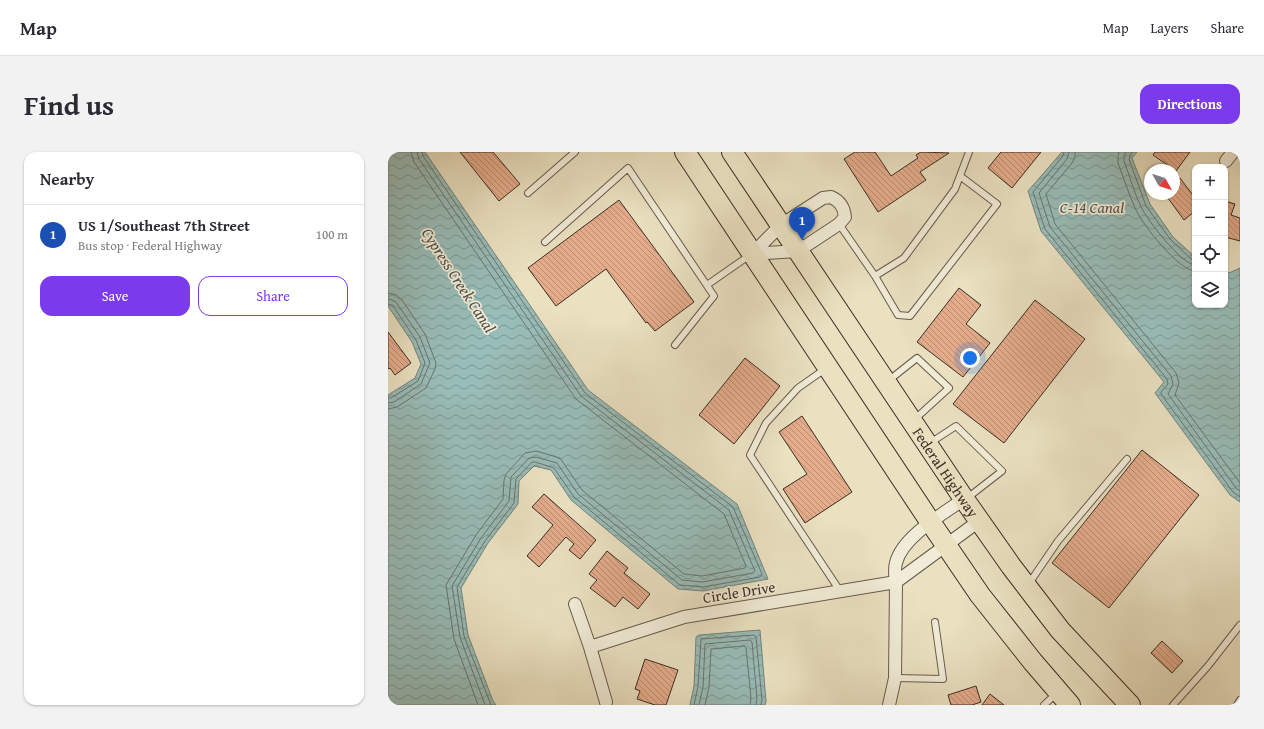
<!DOCTYPE html>
<meta charset="utf-8">
<style>
body{margin:0;font-family:"Gentium Book Plus",serif;background:#f2f2f3;color:#2b2b33}
.controls{position:absolute;right:12px;top:12px;display:grid;overflow:hidden;border-radius:8px;box-shadow:0 1px 3px #0004}
.controls button{width:36px;height:36px;display:grid;place-items:center;padding:0;border:0;border-bottom:1px solid #e1e1e2;background:#fff;color:#2b2b33;font:20px sans-serif}
.compass{position:absolute;left:756px;top:12px;width:36px;height:36px;border-radius:50%;background:#fff;box-shadow:0 1px 3px #0004;rotate:129deg}
.you{position:absolute;left:582px;top:206px;width:14px;height:14px;margin:-10px;border:3px solid #fff;border-radius:50%;background:#1a73e8;box-shadow:0 0 0 6px #1a73e833}
.badge{display:grid;place-items:center;width:26px;height:26px;border-radius:50%;background:#7c3aed;color:#fff;font-size:13px;font-weight:700}
.pin{position:absolute;translate:-50% -33px;filter:drop-shadow(0 1px 2px #0008)}
.pin::after{content:'';position:absolute;top:21px;width:14px;height:12px;background:inherit;clip-path:polygon(0 0,100% 0,50% 100%)}
.list{margin:0;padding:0;list-style:none}
h2{display:flex;justify-content:space-between;align-items:center;height:52px;margin:0;padding:0 16px;font-size:17px}
h2 small{font-size:13px;font-weight:400;color:#7c7c81}
.list li{display:grid;grid-template-columns:26px 1fr auto;gap:12px;align-items:center;box-sizing:border-box;height:60px;padding:0 16px;border-top:1px solid #e1e1e2}
.list b{display:block;font-size:15px;white-space:nowrap}
.list p{margin:0;font-size:13px;white-space:nowrap;color:#7c7c81}
.list em{font-size:13px;font-style:normal;color:#7c7c81}
.actions{display:flex;gap:8px;padding:12px 16px}
.actions a{flex:1;padding:9px 0;border:1px solid #7c3aed;border-radius:12px;text-align:center;font-size:14px;color:#7c3aed}
.actions .main{background:#7c3aed;color:#fff}
.icon{flex:none;width:22px;height:22px;fill:none;stroke:currentColor;stroke-width:2;stroke-linecap:round;stroke-linejoin:round}
.map{position:relative;flex:none;width:852px;height:553px;overflow:hidden;border-radius:12px}
header{display:flex;align-items:center;gap:24px;box-sizing:border-box;height:56px;padding:0 20px;background:#fff;border-bottom:1px solid #e1e1e2}
header strong{font-size:19px}
nav{display:flex;gap:22px;margin-inline-start:auto;font-size:14px}
.intro{display:flex;align-items:center;justify-content:space-between;box-sizing:border-box;height:96px;padding:0 24px}
h1{margin:0;font-size:28px}
.button{padding:10px 18px;border-radius:12px;background:#7c3aed;color:#fff;font-size:14px;font-weight:700}
main{display:flex;gap:24px;padding:0 24px}
aside{flex:1;background:#fff;border-radius:12px;box-shadow:0 1px 3px #0004}
.map>svg:first-child{display:block}
</style>
<header>
<strong>Map</strong>
<nav><a>Map</a><a>Layers</a><a>Share</a></nav>
</header>
<div class="intro"><h1>Find us</h1><a class="button">Directions</a></div>
<main>
<aside>
<h2>Nearby<small></small></h2>
<ul class="list">
<li><span class="badge" style="background:#1a4fb4">1</span><div><b>US 1/Southeast 7th Street</b><p>Bus stop · Federal Highway</p></div><em>100 m</em></li>
</ul>
<div class="actions"><a class="main">Save</a><a>Share</a></div>
</aside>
<div class="map">
<svg width="852" height="553" viewBox="0 0 852 553">
<defs>
<pattern id="water-waves" width="16" height="10" patternUnits="userSpaceOnUse"><rect width="16" height="10" fill="#98bcb7"/><path d="M0 5q4-4 8 0t8 0" fill="none" stroke="#7d9995"/></pattern>
<pattern id="building-back-hatch" width="6" height="6" patternUnits="userSpaceOnUse"><rect width="6" height="6" fill="#e4ac8b"/><path d="M-1 5l2 2M0 0l6 6M5-1l2 2" fill="none" stroke="#ba8c72"/></pattern>
</defs>
<rect width="100%" height="100%" fill="#eae1c1"/>
<filter id="stains"><feTurbulence type="fractalNoise" baseFrequency=".005" numOctaves="4"/><feColorMatrix values="0 0 0 0 .2 0 0 0 0 .09 0 0 0 0 .02 0 0 0 .5 -.17"/></filter>
<radialGradient id="worn" r=".72"><stop offset=".6" stop-color="#630" stop-opacity="0"/><stop offset="1" stop-color="#630" stop-opacity=".3"/></radialGradient>
<path fill="url(#water-waves)" stroke="#74837d" d="M0,0H37L200,238L349,352L380,427L315,439L290,437L183,348L163,318L146,314L131,329L130,352L100,391L73,436L80,483L105,549L108,553H0V243L27,226L33,212L24,190L0,154Z
M674,0H749L744,6L762,52L785,85L807,105V153H837V120L841,121L852,116V350L842,343L767,241L776,230L653,79L640,39Z
M372,478L378,549L377,553H302L306,534L308,485L311,483Z"/>
<g fill="none" stroke-linecap="round" stroke-linejoin="round">
<path stroke="#6a746f" stroke-width="1" d="M23,0L26,10L188,247L336,362L358,414L357,416L314,424L296,422L194,338L172,306L148,299L137,301L118,322L116,328L115,347L88,383L58,433L66,487L90,553
M29,0L31,7L193,244L341,358L367,419L365,421L314,430L294,428L190,342L169,311L148,305L141,306L123,325L121,349L93,386L64,434L72,485L97,553
M34,0L35,4L197,241L345,355L374,422L372,425L315,435L292,433L186,345L166,316L147,310H144L128,327L126,351L97,389L69,435L76,484L103,553
M676,0L675,4L645,40L657,77L779,227L780,232L773,240V242L845,340L852,345
M681,0L679,7L651,41L662,75L783,224L785,232L780,242L848,336L852,339
M687,0V5L684,11L658,42L667,72L788,221L791,231L787,243L852,331
M731,0L730,5V11C736,27 741,43 748,58C755,73 790,118 807,119
M738,0L736,4V9C742,24 746,41 753,55C760,69 793,112 807,113
M744,0L741,7L758,54L782,87L803,107L807,108
M0,141L8,143L14,148L37,182L48,211L47,217L38,236L9,255L0,257
M0,147L4,148L8,150L32,185L42,211L33,232L6,250L0,251
M0,152L5,154L28,188L37,211L30,229L3,246H0
M306,553L310,534L313,487L366,483L368,485L374,548L373,553
M311,553L315,535L317,492L362,488L364,490L369,547L368,553
M317,553L321,535L323,497L356,494L358,496L363,546L362,553"/>
</g>
<path fill="url(#building-back-hatch)" stroke="#3d2d27" d="M72,0H105L132,32L111,49Z
M467,0H487L503,24L530,6L528,3L533,0L561,1L532,20L538,28L490,60L456,7Z
M613,0H653L624,36L600,16Z
M767,0H802L788,19L765,3Z
M792,26L807,46V59L796,68L777,42H786V31Z
M231,48L306,150L267,179L259,170L258,171L218,117L168,154L140,116Z
M837,49L847,52L843,63L852,66V89L837,85Z
M571,136L593,153L578,172L602,191L575,225L529,190Z
M647,148L697,187L616,291L565,252Z
M0,180L23,211L7,223L2,216L0,217Z
M357,206L392,234L346,292L311,263Z
M414,264L464,340L417,371L395,337L419,322L391,280Z
M754,298L811,343L721,456L664,411Z
M156,342L208,388L192,407L181,398L186,392L178,385L151,415L139,404L165,373L144,355Z
M219,399L240,416L236,421L262,442L250,457L235,445L227,455L202,436L209,428L201,422Z
M774,489L795,509L784,521L763,501Z
M257,507L290,518L278,553H267L249,547L252,539L247,537Z
M588,534L593,550L584,553H563L560,543Z
M602,542L616,553H594Z"/>
<g fill="none" stroke-linecap="round" stroke-linejoin="round">
<defs>
<path id="service" d="M140,41L187,0
M451,72L487,124L516,106L567,37L581,0
M157,90L240,16L326,144L287,193
M487,124L510,163L522,164L609,52L572,24
M319,133L362,103
M437,217L410,236L378,271L362,303L452,439
M500,229L529,206L561,236L527,267
M542,291L568,274L614,319L578,347
M640,433L670,389L739,307
M507,526L555,527L547,470
M656,553L669,541
M785,553L820,514L852,473
M849,553L852,548"/>
<path id="minor" d="M838,9L845,0
M443,45C452,49 456,55 457,65L451,72L410,99L364,102L393,73L435,46Z
M187,452L202,495
M218,550L202,495L296,465L508,430L591,369
M501,553L507,526L508,430C507,423 506,417 508,411C514,385 555,362 576,347"/>
<g id="primary">
<path d="M297,0L543,371L592,443L645,510L682,553"/>
<path id="s1" d="M344,0L576,347L623,414L672,478L742,553"/>
</g>
</defs>
<use href="#service" stroke="#685a4e" stroke-width="8"/>
<use href="#minor" stroke="#685a4e" stroke-width="14"/>
<use href="#primary" stroke="#3d2d27" stroke-width="22"/>
<use href="#service" stroke="#f1ecd7" stroke-width="6"/>
<use href="#minor" stroke="#f1ecd7" stroke-width="12"/>
<use href="#primary" stroke="#eae1c1" stroke-width="20"/>
</g>
<g text-anchor="middle" dominant-baseline="central" stroke-width="3.5" stroke-linejoin="round" paint-order="stroke">
<g font-size="15" fill="#3d2d27" stroke="#f1ecd7">
<text stroke="none"><textPath href="#s1" startOffset="385">Federal Highway</textPath></text>
<text transform="translate(351 440) rotate(-9)">Circle Drive</text>
</g>
<g font-size="16" font-style="italic" fill="#54514b" stroke="#f1ecd7">
<text x="704" y="55">C-14 Canal</text>
<text transform="translate(71 128) rotate(57)">Cypress Creek Canal</text>
</g>
</g>
<rect width="100%" height="100%" filter="url(#stains)"/>
<rect width="100%" height="100%" fill="url(#worn)"/>
</svg>
<div class="controls">
<button>+</button>
<button>−</button>
<button><svg class="icon" aria-label="locate" viewBox="0 0 24 24"><circle cx="12" cy="12" r="6"/><path d="M12 2v4M12 18v4M2 12h4M18 12h4"/></svg></button>
<button><svg class="icon" aria-label="layers" viewBox="0 0 24 24"><path d="M12 4l9 5-9 5-9-5zM3 14l9 5 9-5"/></svg></button>
</div>
<svg class="compass" viewBox="-18 -18 36 36"><path d="M0-13l5 13h-10z" fill="#e53935"/><path d="M0 13l5-13h-10z" fill="#7c7c81"/></svg>
<div class="you"></div>
<div class="pin badge" style="left:414px;top:88px;background:#1a4fb4">1</div>
</div>
</main>
